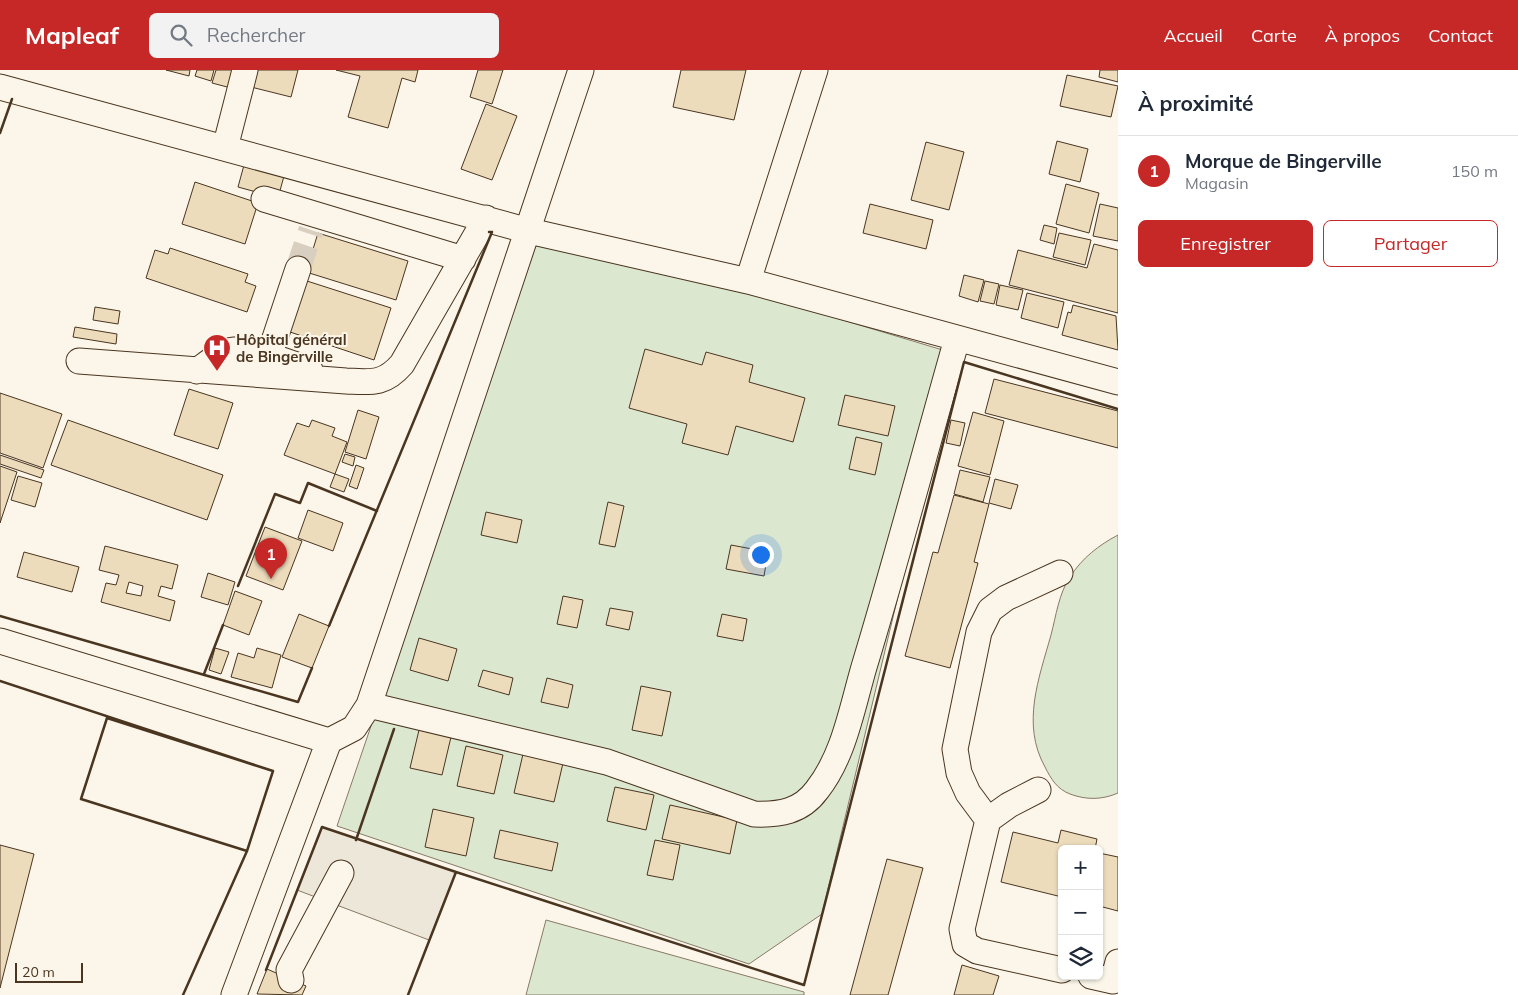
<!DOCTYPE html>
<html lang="fr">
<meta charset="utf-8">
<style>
body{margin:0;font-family:Mulish,sans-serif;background:#f2f2f3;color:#1f2937}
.controls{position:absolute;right:15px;bottom:15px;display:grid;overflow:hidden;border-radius:8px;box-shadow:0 1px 4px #0004}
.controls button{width:45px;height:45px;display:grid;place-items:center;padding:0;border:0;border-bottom:1px solid #e0e1e3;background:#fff;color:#1f2937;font:25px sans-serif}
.scale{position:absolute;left:15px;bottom:12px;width:68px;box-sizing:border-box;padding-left:5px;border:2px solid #4a3520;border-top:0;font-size:14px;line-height:18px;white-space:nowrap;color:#4a3520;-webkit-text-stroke:4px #fbf6e9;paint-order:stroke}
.you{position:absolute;left:760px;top:484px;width:18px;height:18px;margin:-12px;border:4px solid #fff;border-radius:50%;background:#1a73e8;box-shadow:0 0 0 8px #1a73e833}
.badge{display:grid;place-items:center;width:32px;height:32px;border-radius:50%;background:#c62828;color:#fff;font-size:16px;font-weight:700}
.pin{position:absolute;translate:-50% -41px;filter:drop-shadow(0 1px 2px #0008)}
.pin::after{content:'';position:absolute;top:26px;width:18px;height:15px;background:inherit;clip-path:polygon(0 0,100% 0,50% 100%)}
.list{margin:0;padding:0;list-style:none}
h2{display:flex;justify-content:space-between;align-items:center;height:65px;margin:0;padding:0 20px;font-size:21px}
h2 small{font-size:16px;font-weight:400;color:#747a83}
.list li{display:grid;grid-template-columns:32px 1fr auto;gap:15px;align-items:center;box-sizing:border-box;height:70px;padding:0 20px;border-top:1px solid #e0e1e3}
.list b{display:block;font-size:19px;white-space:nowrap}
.list p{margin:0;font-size:16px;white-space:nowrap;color:#747a83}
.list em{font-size:16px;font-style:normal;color:#747a83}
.actions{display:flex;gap:10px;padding:15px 20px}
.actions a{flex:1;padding:11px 0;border:1px solid #c62828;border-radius:8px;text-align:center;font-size:18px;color:#c62828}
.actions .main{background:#c62828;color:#fff}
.icon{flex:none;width:28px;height:28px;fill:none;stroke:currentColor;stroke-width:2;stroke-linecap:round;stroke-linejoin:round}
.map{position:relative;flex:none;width:1118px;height:925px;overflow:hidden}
header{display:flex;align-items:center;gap:30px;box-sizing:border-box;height:70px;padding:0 25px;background:#c62828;color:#fff}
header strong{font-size:24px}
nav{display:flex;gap:28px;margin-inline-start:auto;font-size:18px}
.search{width:350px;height:45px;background:#f2f2f3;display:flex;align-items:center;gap:12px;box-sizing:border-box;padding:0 18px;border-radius:8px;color:#747a83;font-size:19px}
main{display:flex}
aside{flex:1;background:#fff}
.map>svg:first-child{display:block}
</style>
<header>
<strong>Mapleaf</strong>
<div class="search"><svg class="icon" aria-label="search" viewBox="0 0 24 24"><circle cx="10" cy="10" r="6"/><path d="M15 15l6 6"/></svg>Rechercher</div>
<nav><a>Accueil</a><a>Carte</a><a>À propos</a><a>Contact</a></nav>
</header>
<main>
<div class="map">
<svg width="1118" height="925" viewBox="0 0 1118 925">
<rect width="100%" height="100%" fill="#fbf6e9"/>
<path fill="#dce7d0" stroke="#887966" d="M540,159L956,284L822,844L749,894L337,756Z
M1118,465V723C1102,730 1086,730 1070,724C1057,719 1051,709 1045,697C1021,654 1039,608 1051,565C1056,546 1059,523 1070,507C1082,488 1099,475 1118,465Z
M546,850L804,922V925H526Z"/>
<path fill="#ede7d9" stroke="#887966" d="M322,757L456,802L429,870L297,820Z"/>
<path fill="#ecdcbc" stroke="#4a3520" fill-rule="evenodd" d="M166,0H190L189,6Z
M197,0H214L211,11L195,6Z
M216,0H236L231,18L212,13Z
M251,0H298L291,27L247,16Z
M336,0H418L415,12L402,8L388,58L348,47L360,6Z
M478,0H503L492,34L470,27Z
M681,0H746L734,50L673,37Z
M1100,0H1118V12L1099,7Z
M1067,5L1118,16L1111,47L1060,36Z
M486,34L517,46L492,110L461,99Z
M1057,71L1088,79L1080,112L1049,104Z
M926,72L964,82L949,140L911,130Z
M244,95L284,106L278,128L238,117Z
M195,112L258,133L245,174L182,154Z
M1066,114L1099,123L1089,163L1056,154Z
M870,134L933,150L926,179L863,163Z
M1100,134L1118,138V171L1093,166Z
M1044,155L1057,158L1054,174L1040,170Z
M318,163L408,191L396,230L306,202Z
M1059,163L1091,170L1085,195L1053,187Z
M1094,174L1118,180V243L1009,215L1018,180L1087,198Z
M170,178L248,204L245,212L256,216L247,242L146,208L155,180L168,184Z
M964,205L984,210L978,232L959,226Z
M307,211L391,238L374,290L290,262Z
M985,211L999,214L994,234L980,231Z
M1000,215L1023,220L1018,240L996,235Z
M1027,223L1064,232L1058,258L1021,248Z
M1073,235L1116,246L1118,280L1062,265L1068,242L1071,243Z
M95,237L120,241L118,254L93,250Z
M75,257L117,264L116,274L73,267Z
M645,279L702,295L706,282L753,295L749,312L805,328L793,372L736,356L728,385L682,373L687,354L629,338Z
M994,309L1118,341V378L985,343Z
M189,319L233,333L218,379L174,365Z
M0,323L62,344L43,398L0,383Z
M845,325L895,336L888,366L838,355Z
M358,340L379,347L366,389L345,382Z
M973,342L1004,351L990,405L958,396Z
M68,350L223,405L207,450L51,395Z
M312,350L335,358L332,366L347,372L335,404L284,385L297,353L309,357Z
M951,350L965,353L960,376L946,373Z
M856,367L882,373L875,405L849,399Z
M345,384L355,387L353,396L342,392Z
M0,385L44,400L41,408L0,394Z
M356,395L364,398L357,419L349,416Z
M0,396L17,402L0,453Z
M960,400L990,407L983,432L954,424Z
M335,404L349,409L344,422L330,417Z
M18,406L42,413L35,437L11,430Z
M995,409L1018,415L1011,439L989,433Z
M954,425L989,434L974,492L978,493L950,598L905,586L933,482L938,483Z
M608,432L624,436L615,477L599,474Z
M308,440L343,453L333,481L298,468Z
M486,442L522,450L517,473L481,465Z
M265,457L302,471L283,520L246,506Z
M731,475L768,482L764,506L726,499Z
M105,476L178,495L172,519L161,516L158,526L175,531L170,551L101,532L106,513L116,515L119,505L99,500ZM129,512L143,516L141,526L126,523Z
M24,482L79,497L72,522L17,507Z
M208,503L235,512L228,535L201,527Z
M235,521L262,531L249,565L223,555Z
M563,526L583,530L577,558L557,554Z
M610,538L633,542L629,560L606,555Z
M299,544L329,556L312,598L282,587Z
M722,544L747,549L743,571L717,566Z
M419,568L457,579L448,611L410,600Z
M215,578L229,582L221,604L209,600Z
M257,578L281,585L272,618L231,607L238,583L254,588Z
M483,600L513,608L509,625L478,616Z
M547,608L573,615L568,638L541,632Z
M641,616L671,622L662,666L632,660Z
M419,660L451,667L442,705L410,698Z
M466,676L503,685L494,724L457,716Z
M523,684L563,693L554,732L514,723Z
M615,717L654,725L646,760L607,751Z
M670,735L737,750L730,784L662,769Z
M433,739L474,748L466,786L425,777Z
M500,760L558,773L552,801L494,788Z
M1061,760L1097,769L1095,779H1062V827L1001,812L1013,762L1058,773Z
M655,770L680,775L673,810L647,805Z
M0,775L34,784L0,918Z
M1099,783L1118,787V841L1099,836Z
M887,789L923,798L888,925H850Z
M962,895L999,906L993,925H954Z
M267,899L306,916L302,925L257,924Z"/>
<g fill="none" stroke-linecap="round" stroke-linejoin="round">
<path stroke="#d8cfc1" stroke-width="25" stroke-dasharray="25 12" stroke-linecap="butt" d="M298,199L311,160"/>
<defs>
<path id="minor" d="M0,17L529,161L748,211L1118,312
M225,78L245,0
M264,129L463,189
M748,211L815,0
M269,286L298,199
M79,291L346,311C371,312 384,315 402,294L486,148
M197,301C207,294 221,281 234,280C254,279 291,293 310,300
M0,571L329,671
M369,635L607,692L754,744C779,745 801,742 817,720C844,686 852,638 864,597C897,488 926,378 957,269
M1038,720L1009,735L988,750L962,859L965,874L977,881L1062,900
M988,750L968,723L959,703L955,679L979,562L990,540L1006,528L1060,503
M1091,906L1113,911L1118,892
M291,910L289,900L341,803
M234,925L329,671L354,658L369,635L581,0"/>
</defs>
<use href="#minor" stroke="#4a3520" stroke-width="27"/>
<use href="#minor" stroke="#fbf6e9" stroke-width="25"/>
<path stroke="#4a3520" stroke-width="2.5" d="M0,63L12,29
M238,516L275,424L300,433L308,413L377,441
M0,546L298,632L312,598
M329,556L492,162H489
M204,604L223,555
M0,611L273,701L247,781L183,925
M107,648L273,701L247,781L81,729Z
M356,770L394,659
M266,900L322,757L456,802L455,804
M408,925L456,802L804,915L964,292L1118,339"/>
</g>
<defs>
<symbol id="hospital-pin" viewBox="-11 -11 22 30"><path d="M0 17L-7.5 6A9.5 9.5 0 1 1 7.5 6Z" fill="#c62828" stroke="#fbf6e9"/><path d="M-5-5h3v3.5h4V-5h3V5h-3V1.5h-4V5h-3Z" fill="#fff"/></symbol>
</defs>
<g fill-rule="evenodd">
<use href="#hospital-pin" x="201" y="262" width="32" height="43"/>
</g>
<g text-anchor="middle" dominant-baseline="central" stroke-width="4" stroke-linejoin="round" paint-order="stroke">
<g font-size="15" font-weight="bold" fill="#4a3520" stroke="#fbf6e9" text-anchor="start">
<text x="236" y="269">Hôpital général<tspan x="236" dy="17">de Bingerville</tspan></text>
</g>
</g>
</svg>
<div class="controls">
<button>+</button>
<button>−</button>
<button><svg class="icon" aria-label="layers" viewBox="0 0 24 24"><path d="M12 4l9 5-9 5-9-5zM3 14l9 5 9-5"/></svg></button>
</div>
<div class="scale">20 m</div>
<div class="you"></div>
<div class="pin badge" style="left:271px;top:509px">1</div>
</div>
<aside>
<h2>À proximité<small></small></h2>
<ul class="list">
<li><span class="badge">1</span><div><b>Morque de Bingerville</b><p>Magasin</p></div><em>150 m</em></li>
</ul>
<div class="actions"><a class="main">Enregistrer</a><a>Partager</a></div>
</aside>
</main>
